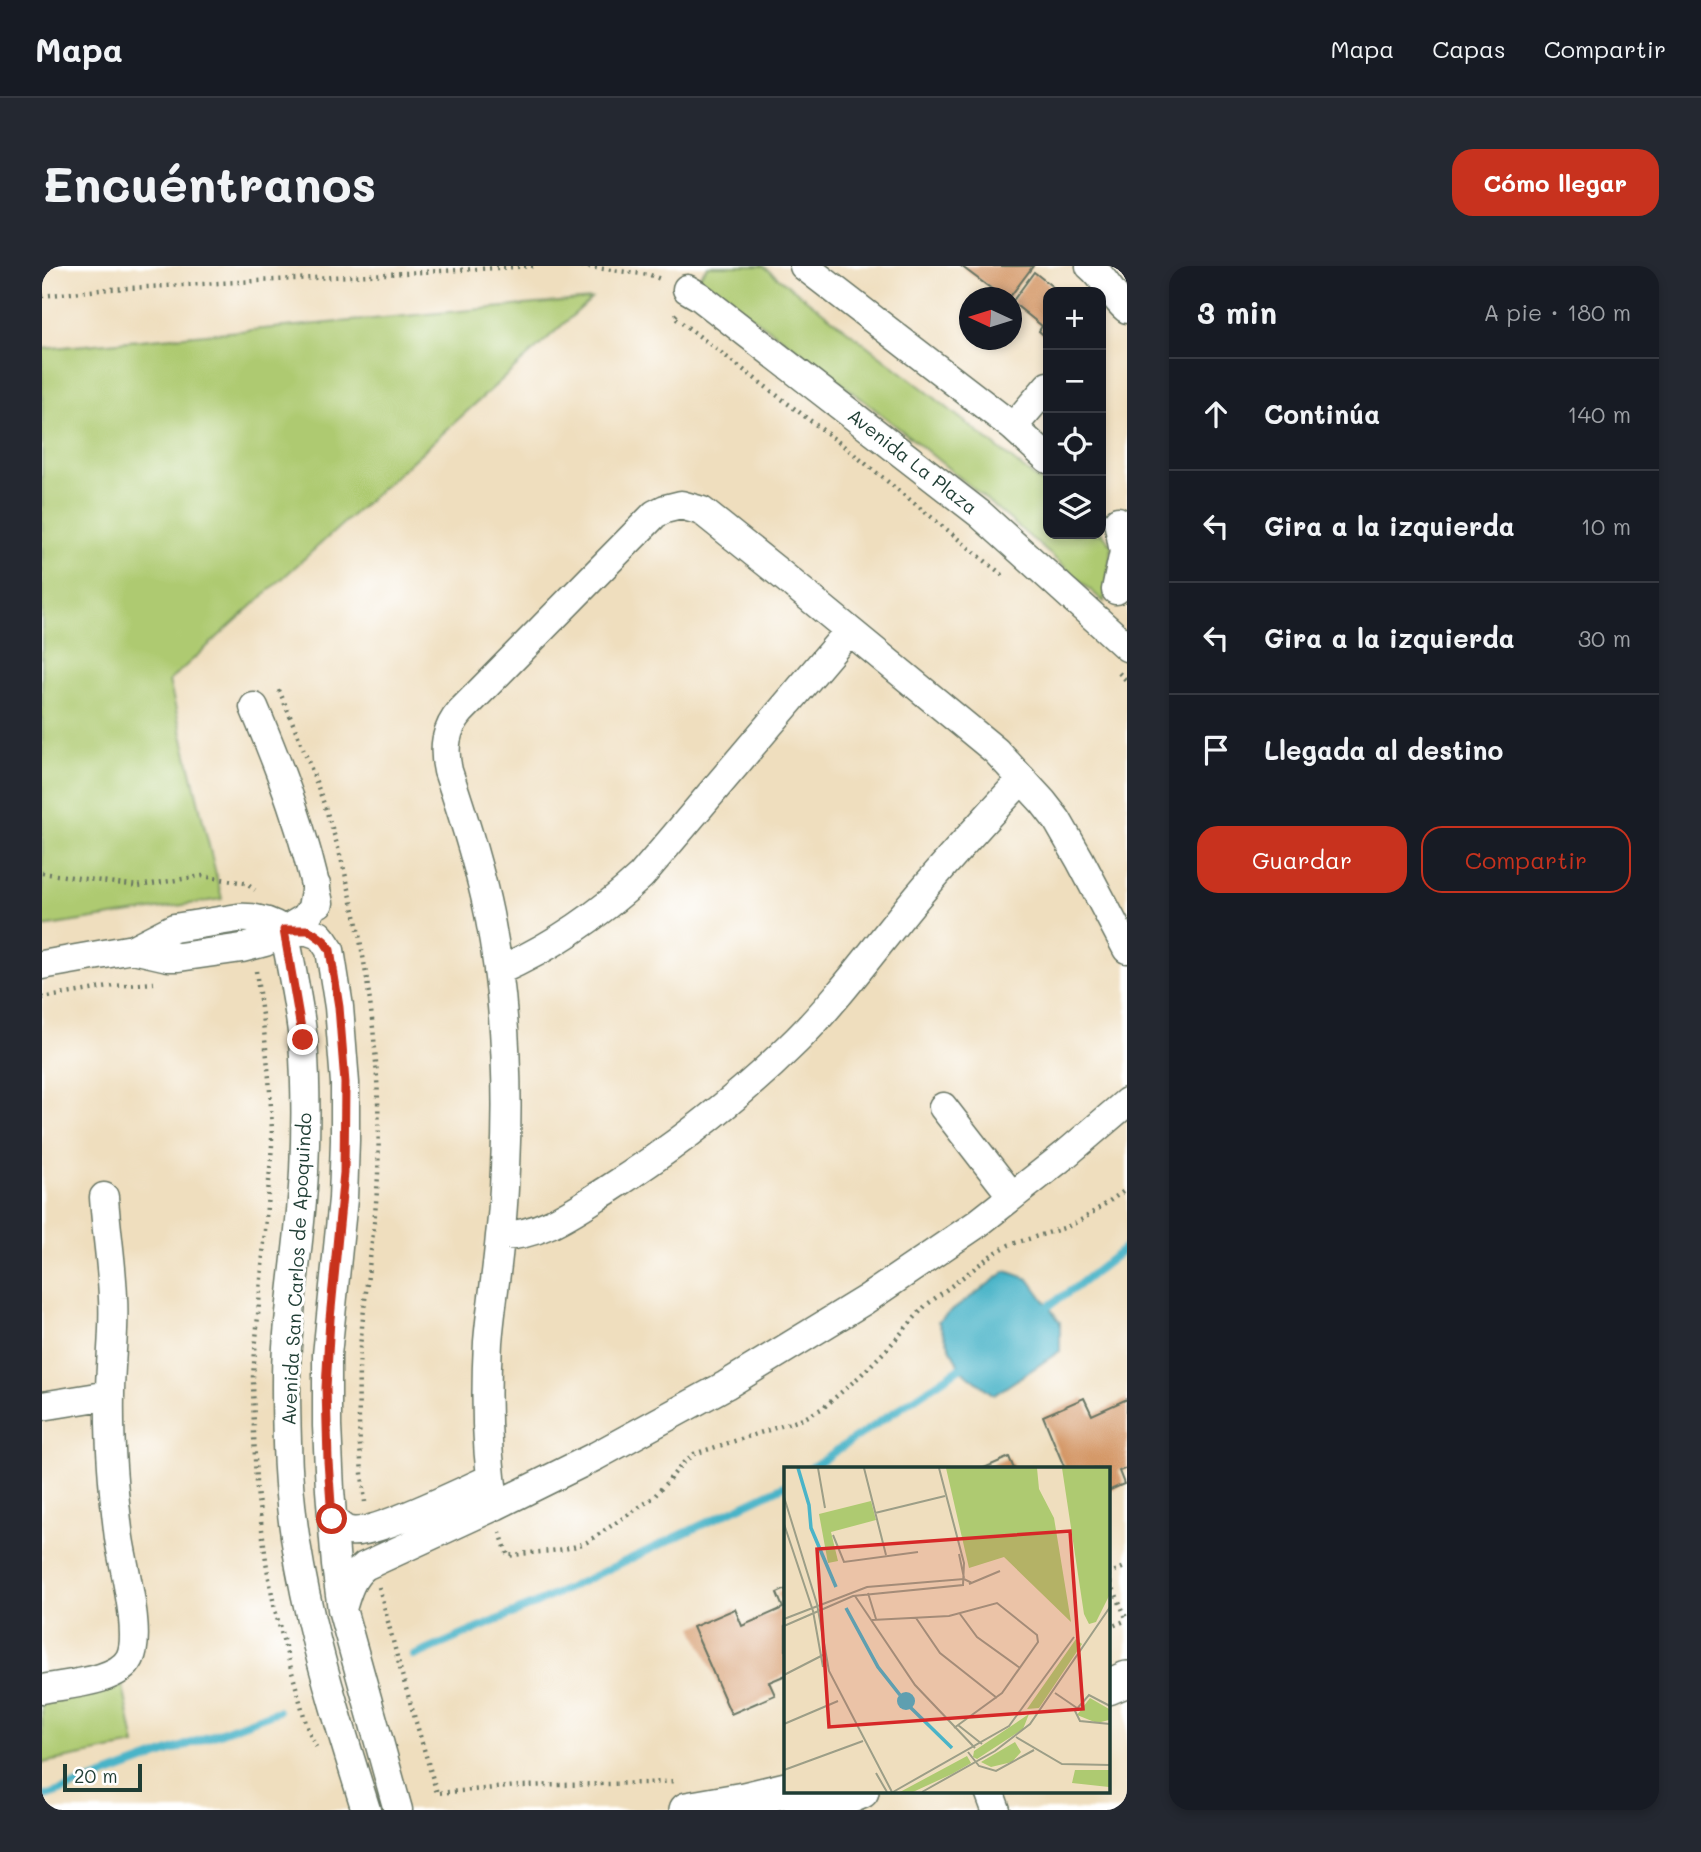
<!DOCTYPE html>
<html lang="es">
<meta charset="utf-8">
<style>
body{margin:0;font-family:Mali,sans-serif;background:#242831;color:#f1f3f6}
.controls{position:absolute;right:21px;top:21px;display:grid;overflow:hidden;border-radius:14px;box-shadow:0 4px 10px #0003}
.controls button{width:63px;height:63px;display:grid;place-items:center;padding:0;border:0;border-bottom:2px solid #363941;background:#171b24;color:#f1f3f6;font:35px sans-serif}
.compass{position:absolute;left:917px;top:21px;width:63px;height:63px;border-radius:50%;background:#171b24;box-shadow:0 4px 10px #0003;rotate:274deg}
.scale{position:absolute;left:21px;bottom:18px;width:79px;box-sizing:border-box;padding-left:7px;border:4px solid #1f3d34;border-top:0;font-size:19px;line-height:24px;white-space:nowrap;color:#1f3d34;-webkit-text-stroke:5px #fff;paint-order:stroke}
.stop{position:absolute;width:21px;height:21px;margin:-16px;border:5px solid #c8321e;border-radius:50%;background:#fff}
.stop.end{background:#c8321e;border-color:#fff;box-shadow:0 2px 7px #0008}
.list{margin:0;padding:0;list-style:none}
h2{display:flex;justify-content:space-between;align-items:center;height:91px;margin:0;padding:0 28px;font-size:30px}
h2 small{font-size:23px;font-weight:400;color:#9ea1a6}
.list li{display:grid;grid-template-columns:46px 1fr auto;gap:21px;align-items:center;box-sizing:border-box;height:112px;padding:0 28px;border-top:2px solid #363941}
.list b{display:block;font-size:26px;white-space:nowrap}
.list em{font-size:23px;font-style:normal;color:#9ea1a6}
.actions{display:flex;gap:14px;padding:21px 28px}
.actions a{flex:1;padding:16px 0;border:2px solid #c8321e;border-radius:21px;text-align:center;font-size:24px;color:#c8321e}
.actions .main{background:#c8321e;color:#fff}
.icon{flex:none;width:38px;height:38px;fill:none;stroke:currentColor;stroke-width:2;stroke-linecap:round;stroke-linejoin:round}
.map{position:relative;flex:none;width:1085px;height:1544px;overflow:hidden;border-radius:21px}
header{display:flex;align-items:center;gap:42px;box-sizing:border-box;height:98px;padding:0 35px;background:#171b24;border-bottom:2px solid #363941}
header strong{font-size:33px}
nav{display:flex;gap:38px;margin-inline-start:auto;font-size:24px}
.intro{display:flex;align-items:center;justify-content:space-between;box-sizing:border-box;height:168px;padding:0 42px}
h1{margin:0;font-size:49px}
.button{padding:18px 32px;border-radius:21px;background:#c8321e;color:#fff;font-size:24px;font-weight:700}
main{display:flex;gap:42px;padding:0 42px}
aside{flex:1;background:#171b24;border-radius:21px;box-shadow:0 4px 10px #0003}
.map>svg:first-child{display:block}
</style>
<header>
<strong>Mapa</strong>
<nav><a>Mapa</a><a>Capas</a><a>Compartir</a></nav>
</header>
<div class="intro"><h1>Encuéntranos</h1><a class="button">Cómo llegar</a></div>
<main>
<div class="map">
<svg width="1085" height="1544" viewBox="0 0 1085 1544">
<rect width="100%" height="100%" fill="#fff"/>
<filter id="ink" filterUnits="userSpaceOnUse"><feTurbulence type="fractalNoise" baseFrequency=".0143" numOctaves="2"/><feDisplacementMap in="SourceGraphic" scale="14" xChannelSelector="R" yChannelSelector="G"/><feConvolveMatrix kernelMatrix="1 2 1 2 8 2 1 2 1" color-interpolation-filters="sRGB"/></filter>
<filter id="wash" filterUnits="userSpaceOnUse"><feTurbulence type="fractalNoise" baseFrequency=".00686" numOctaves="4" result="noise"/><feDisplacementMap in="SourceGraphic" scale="28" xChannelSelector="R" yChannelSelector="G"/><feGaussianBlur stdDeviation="1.57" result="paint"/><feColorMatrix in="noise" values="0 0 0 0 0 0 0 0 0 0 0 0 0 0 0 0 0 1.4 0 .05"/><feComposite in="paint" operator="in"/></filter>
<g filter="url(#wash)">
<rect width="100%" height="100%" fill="#efdebe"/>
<path fill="#aeca71" stroke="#668452" stroke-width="2" d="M666,0H721L879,121L1006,222V268H1059V265L1070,280L1062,336C970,253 874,174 776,99C736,69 696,41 656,12Z
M549,33L127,415L180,633L0,661V83Z
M81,1420L93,1479L0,1497V1435Z"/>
<path fill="#4ab4c8" stroke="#34787e" stroke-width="2" d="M964,1005L987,1013L1018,1056V1085L952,1129L918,1103L896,1055Z"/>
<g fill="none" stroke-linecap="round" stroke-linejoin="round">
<path stroke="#4ab4c8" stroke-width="8" d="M998,1046L1034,1021L1085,981
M767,1203L924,1098
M372,1390L495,1337L744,1219
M0,1531L42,1517L236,1445"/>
</g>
<g id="blocks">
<path fill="#d49868" d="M919,0H991L967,32H950L947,29L951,24Z
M992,6L1017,26H1006V73L997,65L1000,60L970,36Z
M1042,1132L1050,1149L1085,1133V1202L1077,1205L1082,1218L1066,1225V1203H1023L1001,1150Z
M967,1191L972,1203H940Z
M744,1323V1409L727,1416L733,1429L689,1448L651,1361L693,1343L700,1360L741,1342L735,1327Z"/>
</g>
</g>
<g filter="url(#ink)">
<use href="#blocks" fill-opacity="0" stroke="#687564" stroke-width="2"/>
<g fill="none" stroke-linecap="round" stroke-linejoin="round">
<defs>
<path id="minor" d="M762,0L971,161L1006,193
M1048,0C1064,13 1069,30 1085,43
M645,23L657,30L938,248L1085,381
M971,161L1006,120
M1074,324L1082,286L1076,255
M212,441C239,505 263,568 277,637
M242,664L266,665L277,669L282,675L288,684L297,741L303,817V874L301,933L285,1089V1160L288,1224L294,1299L300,1343L356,1544
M242,664C249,700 257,737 261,774C264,817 264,863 262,906C259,965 249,1023 245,1081C243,1113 244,1145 245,1177C247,1303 287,1425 324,1544
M91,683L132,662L196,652C212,651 228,655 242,664
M0,699L91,683L126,691H137L200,682L223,676L263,652L270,642L274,619
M456,705C508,682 557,649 599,610L807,365
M901,841L970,930
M458,970C498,970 532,945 564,925C633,881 697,832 755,774C799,730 835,679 874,632C908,591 944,552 980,513
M0,1140L68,1129
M453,1240C444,1186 443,1130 446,1076C449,1040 455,1006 458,970C461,948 462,924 463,902C467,819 463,729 447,648C437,599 422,552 406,505C401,482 403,463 419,445L613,248L623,243L639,239L660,245L740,309L954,485L1001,536L1015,554L1038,594L1085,683
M290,1253C296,1258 301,1264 308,1265C332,1270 422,1224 448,1213
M300,1343C305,1326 309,1311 323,1300L453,1240L554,1190L684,1119L823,1034L935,958L1024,888L1085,836
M0,1423C24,1418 76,1416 88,1392C100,1368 81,1300 77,1272C71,1224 67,1176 68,1128C68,1096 73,1064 71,1032C70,998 64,964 62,931
M947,1525L954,1544"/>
<path id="major" d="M1066,1421L1085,1413
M645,1544L702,1534L744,1524
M760,1544L793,1536L819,1525"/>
</defs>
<use href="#minor" stroke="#687564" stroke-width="31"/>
<use href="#major" stroke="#687564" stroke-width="38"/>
<path stroke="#687564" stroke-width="4.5" stroke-dasharray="2 5" stroke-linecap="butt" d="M539,0L608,9L621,14
M0,30L68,23L492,0
M635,48L632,51L803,181L963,311
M1077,407L1085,415
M237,424C256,469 275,515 290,562C325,674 340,792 336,908C333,966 323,1024 318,1082C315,1133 317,1186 323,1236
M0,607L96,620L160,610L203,617L213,624
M214,705C222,763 230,820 230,879L211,1110L212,1168L214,1217L225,1302L233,1344L265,1461L274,1481
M0,732L73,720L112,717
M458,1266L466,1290C491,1285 521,1287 545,1276L611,1232L643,1195L652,1188L761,1153L781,1142L818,1110L846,1082L883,1040L951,988L967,979L1025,961L1041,953L1085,923
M1066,1308L1085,1300
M1066,1310L1085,1354
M337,1321L358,1402L395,1527L477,1520L605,1517L633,1515
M1066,1362L1085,1354"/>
<use href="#minor" stroke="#fff" stroke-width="28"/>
<use href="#major" stroke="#fff" stroke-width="35"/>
</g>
</g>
<g fill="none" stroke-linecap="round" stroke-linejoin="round" filter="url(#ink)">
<path stroke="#c8321e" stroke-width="9" d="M261,774L242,664H266L271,667L282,675L288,684L297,741L303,817L302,907L288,1053L284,1122L286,1195L290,1253"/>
</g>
<g text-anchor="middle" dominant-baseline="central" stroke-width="6" stroke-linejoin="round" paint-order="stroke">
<g font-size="19" fill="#1f3d34" stroke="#fff">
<text transform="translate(871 195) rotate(38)">Avenida La Plaza</text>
<text transform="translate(254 1003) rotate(-87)">Avenida San Carlos de Apoquindo</text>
</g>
</g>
<g transform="translate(742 1201)">
<rect width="326" height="326" fill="#efdebe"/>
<path d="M162,1H253L255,22L270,51L287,155L220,90L185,101ZM278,1H325V129L312,155L305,157L300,147ZM87,34L92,53L47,65L54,94L44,96L35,47ZM292,172L298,177L255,241L243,242ZM306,231L325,242V253L313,256L293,248ZM245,247L239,262L193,292L189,290L190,284ZM231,275L237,285L228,295L207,300L197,295ZM183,289L187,296L168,307L129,325H116ZM291,303H325V320L288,316Z" fill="#aeca71"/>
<path d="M113 234a9 9 0 1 1 18 0a9 9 0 1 1-18 0Z" fill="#4ab4c8"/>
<path fill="none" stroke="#4ab4c8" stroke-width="3.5" d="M14,1L25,38L27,61L52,120M62,141L94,200L116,228M126,240L168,281"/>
<path fill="none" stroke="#9c9e87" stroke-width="2" d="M34,1L41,41M80,1L102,88M0,30L33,137L45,204L108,325M91,46L161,29M0,57L29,144L39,200M49,68L60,95L134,85M175,87L180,111M185,117L216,104M84,126L92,152M71,129L131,218L191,281M176,147L193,170L236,201M132,151L156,186L213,231M0,152L83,120L180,112L188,116M88,153L165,149L213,136L253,168L254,175L218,226L170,261M0,159L69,129L179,118L180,96L155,1M0,208L39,188M271,226L293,241M326,239L305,228L291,244L296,254L326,257M0,257L54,234M174,258L198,277M232,270L278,297L326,298M184,285L195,299L212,304L250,283M0,303L79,274M92,306L103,325M109,325L225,259L290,170M138,325L211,284L246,257L326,140"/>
<path fill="#d62828" fill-opacity="0.15" stroke="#d62828" stroke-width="3.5" d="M286,64L299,242L45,260L33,82Z"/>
<rect width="326" height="326" fill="none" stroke="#1f3d34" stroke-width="3.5"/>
</g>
</svg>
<div class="controls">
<button>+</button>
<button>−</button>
<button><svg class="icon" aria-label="locate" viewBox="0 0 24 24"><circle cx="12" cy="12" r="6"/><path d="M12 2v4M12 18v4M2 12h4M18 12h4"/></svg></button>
<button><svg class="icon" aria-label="layers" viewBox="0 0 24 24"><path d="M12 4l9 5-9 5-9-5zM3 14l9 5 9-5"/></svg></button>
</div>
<svg class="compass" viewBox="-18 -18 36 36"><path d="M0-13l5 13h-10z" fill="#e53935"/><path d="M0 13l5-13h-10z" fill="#9ea1a6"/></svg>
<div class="scale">20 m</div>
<div class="stop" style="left:290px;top:1253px"></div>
<div class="stop end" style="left:261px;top:774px"></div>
</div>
<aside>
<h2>3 min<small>A pie · 180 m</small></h2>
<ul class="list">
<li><svg class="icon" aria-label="ahead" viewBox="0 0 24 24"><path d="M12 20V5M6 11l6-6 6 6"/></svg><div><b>Continúa</b></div><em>140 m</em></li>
<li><svg class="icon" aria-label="left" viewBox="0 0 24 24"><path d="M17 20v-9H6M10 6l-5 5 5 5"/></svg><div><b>Gira a la izquierda</b></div><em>10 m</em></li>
<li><svg class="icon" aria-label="left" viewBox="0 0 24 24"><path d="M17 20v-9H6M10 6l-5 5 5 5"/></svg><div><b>Gira a la izquierda</b></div><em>30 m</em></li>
<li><svg class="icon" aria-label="arrive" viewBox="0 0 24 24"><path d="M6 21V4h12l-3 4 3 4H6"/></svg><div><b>Llegada al destino</b></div></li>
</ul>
<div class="actions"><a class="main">Guardar</a><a>Compartir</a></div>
</aside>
</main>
